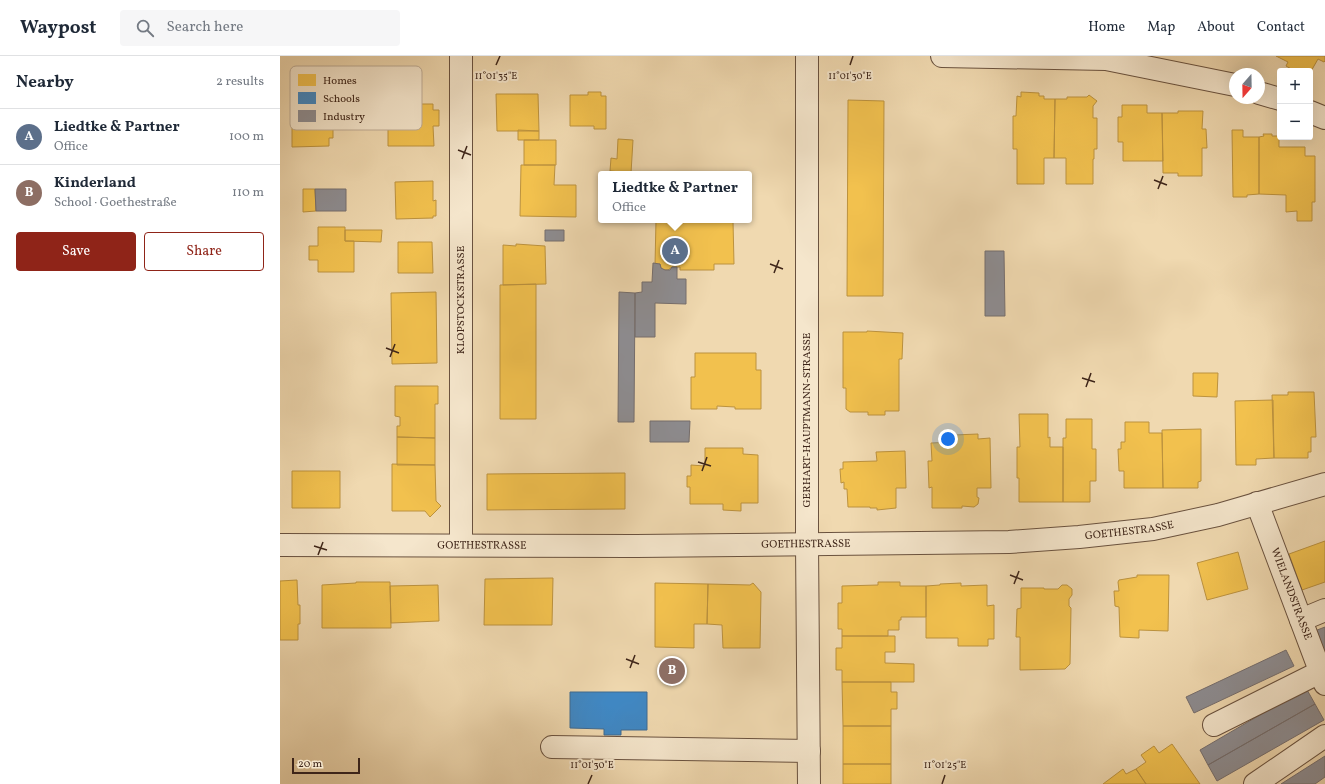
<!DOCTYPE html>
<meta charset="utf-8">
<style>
body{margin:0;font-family:Vollkorn,serif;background:#f6f6f7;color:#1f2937}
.controls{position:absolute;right:12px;top:12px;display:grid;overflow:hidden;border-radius:4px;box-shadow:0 4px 16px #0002}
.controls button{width:36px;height:36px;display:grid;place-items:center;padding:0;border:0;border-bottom:1px solid #e0e1e3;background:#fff;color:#1f2937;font:20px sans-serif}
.compass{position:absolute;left:949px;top:12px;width:36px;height:36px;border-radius:50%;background:#fff;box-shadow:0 4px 16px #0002;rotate:200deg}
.scale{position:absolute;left:12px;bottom:10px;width:68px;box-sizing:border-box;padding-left:4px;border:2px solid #3e2519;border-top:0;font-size:11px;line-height:14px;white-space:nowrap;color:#3e2519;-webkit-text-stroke:3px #f5e6cc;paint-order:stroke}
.you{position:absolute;left:668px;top:383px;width:14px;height:14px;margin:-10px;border:3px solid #fff;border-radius:50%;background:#1a73e8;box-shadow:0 0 0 6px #1a73e833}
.badge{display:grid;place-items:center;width:26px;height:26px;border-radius:50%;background:#8f2418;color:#fff;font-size:13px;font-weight:700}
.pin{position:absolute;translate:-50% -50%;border:2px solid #fff;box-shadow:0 1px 4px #0006}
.popup{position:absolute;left:318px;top:115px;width:154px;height:52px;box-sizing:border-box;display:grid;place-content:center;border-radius:4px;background:#fff;filter:drop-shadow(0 1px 3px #0005);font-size:13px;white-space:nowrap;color:#747a83}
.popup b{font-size:15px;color:#1f2937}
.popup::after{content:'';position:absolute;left:50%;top:100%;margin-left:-8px;border:8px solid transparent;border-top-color:#fff}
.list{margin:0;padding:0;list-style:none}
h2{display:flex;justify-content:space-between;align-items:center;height:52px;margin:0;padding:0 16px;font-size:17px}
h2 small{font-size:13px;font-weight:400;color:#747a83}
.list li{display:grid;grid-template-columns:26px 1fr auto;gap:12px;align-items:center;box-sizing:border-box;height:56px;padding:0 16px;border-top:1px solid #e0e1e3}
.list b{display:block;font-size:15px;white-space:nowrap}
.list p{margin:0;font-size:13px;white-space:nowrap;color:#747a83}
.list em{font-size:13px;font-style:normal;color:#747a83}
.actions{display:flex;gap:8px;padding:12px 16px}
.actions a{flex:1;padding:9px 0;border:1px solid #8f2418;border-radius:4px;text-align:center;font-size:14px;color:#8f2418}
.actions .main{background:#8f2418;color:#fff}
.icon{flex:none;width:22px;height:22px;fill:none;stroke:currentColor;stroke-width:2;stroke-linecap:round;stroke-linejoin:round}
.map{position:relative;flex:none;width:1045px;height:728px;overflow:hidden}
header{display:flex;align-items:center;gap:24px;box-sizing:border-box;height:56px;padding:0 20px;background:#fff;border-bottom:1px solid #e0e1e3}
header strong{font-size:19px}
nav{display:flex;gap:22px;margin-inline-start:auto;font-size:14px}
.search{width:280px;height:36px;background:#f6f6f7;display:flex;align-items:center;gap:10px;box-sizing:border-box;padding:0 14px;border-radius:4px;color:#747a83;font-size:15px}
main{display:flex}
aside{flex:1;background:#fff}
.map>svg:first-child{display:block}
</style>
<header>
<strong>Waypost</strong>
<div class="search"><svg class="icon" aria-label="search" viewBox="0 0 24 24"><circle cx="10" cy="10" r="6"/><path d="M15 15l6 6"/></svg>Search here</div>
<nav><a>Home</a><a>Map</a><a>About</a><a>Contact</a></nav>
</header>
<main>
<aside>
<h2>Nearby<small>2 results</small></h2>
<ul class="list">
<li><span class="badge" style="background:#5c6f8a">A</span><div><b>Liedtke &amp; Partner</b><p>Office</p></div><em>100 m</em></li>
<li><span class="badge" style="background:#8d6e63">B</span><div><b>Kinderland</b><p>School · Goethestraße</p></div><em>110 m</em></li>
</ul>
<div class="actions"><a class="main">Save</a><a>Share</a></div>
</aside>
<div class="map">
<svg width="1045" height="728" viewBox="0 0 1045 728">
<rect width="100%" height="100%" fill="#f0d9b0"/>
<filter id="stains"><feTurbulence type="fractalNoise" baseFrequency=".005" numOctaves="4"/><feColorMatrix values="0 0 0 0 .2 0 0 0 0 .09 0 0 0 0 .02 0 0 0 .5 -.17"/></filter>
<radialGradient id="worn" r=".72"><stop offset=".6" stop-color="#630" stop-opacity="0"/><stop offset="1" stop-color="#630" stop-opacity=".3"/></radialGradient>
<path fill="#f2c14e" stroke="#bc923e" d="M996,0H1045V5L1044,6L1038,3L1030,17V15H1015L1006,10L1008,6Z
M308,36H321V40H326V73H314V70H290V39H308Z
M741,36L759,37V40H764V43H775L774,102H764V128H737V93H733V60H736L737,40L741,41Z
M216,38H258L259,75H217Z
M809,39L817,45L813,50V62H817V93H814V103H813V128H786V102H774L775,43H787V41H807Z
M568,44L604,45L603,240H567Z
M12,47H49V54H53V82H49V90L12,91Z
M108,48H153V54H159V70H153L154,90H108Z
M842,49H867V57H882L883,105H843V86H838V61H842Z
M898,55H923L922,73H926L927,92H922V120H898V117H883L882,57H898Z
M238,74L259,75V84H238Z
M952,74H963V81H979V138L967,139V141H953Z
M983,78H992V80H999V91H1025V100H1035V146H1032V165H1017V155L1006,156V139L979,138V81L984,80Z
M338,83L353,84L351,117L330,115L331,102L337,103Z
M244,84H276V109H244Z
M241,109H275L274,129H296V161L240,160Z
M153,125V145L156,144V160H153V162L116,163L115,126Z
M23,133H35L36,155L23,156Z
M376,164L453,165L454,208H434V214H400V211H392L388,214H383L381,212L380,208L375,209Z
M38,171H65V185H74V216H38V204H29V190H38Z
M65,174H102L101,186L65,185Z
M118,186H152L153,217H118Z
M236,188L265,190L266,228L223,229V189L236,190Z
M256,228V363H220V229Z
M156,236L157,307L112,308L111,237Z
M587,275L623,277L622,303H619V355H605V359H588V356H570L566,353V332H563V276H587Z
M415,297H476V314H481V353H455V351L437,350V353H411V321H415Z
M913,317H938L937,341L913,340Z
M115,330H158V348H155V382L117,381V370H120V361L115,360Z
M1008,336H1034L1036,381H1031V396H1028V402H994L992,339H1008Z
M993,344L994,402L976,403V409H956L955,345Z
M739,358H768V382L770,381V391H783V446H739V422H737V391H740Z
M786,363H812V393H816V425H810V446H783V382H786Z
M845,366H869V377H882L883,432H844V415H839L838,393H841V386H845Z
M921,373V425L918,426V432H883L882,374Z
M698,378V383L710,382L711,432H697V441L699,442L698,448L694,451L682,450V452H652V431L649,432L648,405H652L651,387L675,386L674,379Z
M117,381L155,382V409H117Z
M425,392H463V398L478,399V447H461V455L443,454V448H410V431H407V420H411V409L425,410Z
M625,395L626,432H616V452L597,454V452H590V451H568L567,433H564V426L561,427L560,413H563V406L597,405L596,396Z
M112,408L155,409L156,445L161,450L150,461L145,455H112Z
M12,415H60V452H12Z
M345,417V453L207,454V418Z
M1045,485V526L1022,534L1009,498Z
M958,496L968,533L927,544L917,507Z
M857,519H889L888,575L859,574V582L840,581L839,551L835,550L834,535H839L838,526L839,524L857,521Z
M273,522L272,569H204L205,523Z
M17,524L18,549H20V568H18V584H0V525Z
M76,526H110L111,572H42V529L76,527Z
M598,526H620V530H646V561H621V564H619V574H608V580H562V573H558V547H562V530L598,529Z
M375,527L428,528L427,568H414V592L375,591Z
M473,527L481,536L480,592H443L442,569L427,568L428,528L470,529Z
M681,527V530L707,529V550L714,549V583H708V590H678V582H646V530L660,529V528Z
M158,529L159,565L111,567L110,530Z
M782,529H787L792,533V539L789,543V550L791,552L790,608L785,613L740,614V581H736L737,553L741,552V532H764V533H778Z
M562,580H615V596H605V607L634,608V626H562V614H556V592H562Z
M562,626H611V636H617V653H611V670H563Z
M563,670H611V708H563Z
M892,688L920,728H866L856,713L866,706L861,699L874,690L879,697Z
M563,708H611V728H563Z
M843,713L846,718L856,713L866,728H823Z"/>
<path fill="#3f88c5" stroke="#3f6a91" d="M290,636H367V674H341V679H324V673L290,672Z"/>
<path fill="#8d8d92" stroke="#756e6e" d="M35,133H66V155H36Z
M265,174H284V185H265Z
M705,195H724L725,260H705Z
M373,207L380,208L381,212L385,214H390L392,211H397V223H406V248L375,247V281H355V237L362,236V226H372Z
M339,236L355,237L354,366H338Z
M370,365H410L409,386H370Z
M1045,571V609L1032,576Z
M1006,594L1014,610L914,657L906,641Z
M1026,632L1035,648L928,709L920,694Z
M1035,648L1044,664L937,725L928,709Z
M1045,700V721L1035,728H1001Z"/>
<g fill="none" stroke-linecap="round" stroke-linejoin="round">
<defs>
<g id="minor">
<path d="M527,0V488L529,728"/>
<path d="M662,0L826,3L955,29"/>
<path d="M979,37L1000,43"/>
<path d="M1030,56L1045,62"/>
<path id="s1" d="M977,447L1045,628"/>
<path id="s2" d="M0,489L356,490L729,486L799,481L873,473L938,459L1045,428"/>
<path d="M181,489V0"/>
<path d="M1021,564L1045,554"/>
<path d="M934,669L1040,616"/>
<path d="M272,691L529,695"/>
<path d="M975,728L1045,680"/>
</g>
</defs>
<use href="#minor" stroke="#6a523f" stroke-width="24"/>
<use href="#minor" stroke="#f5e6cc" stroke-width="22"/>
</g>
<path fill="none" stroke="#3e2519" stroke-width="1.5" d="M216,9L220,0M570,9L573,0M178,94L191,99M182,103L187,90M874,124L887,129M878,133L883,120M490,208L503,213M494,217L499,204M106,292L119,297M110,301L115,288M802,322L815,326M806,331L811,317M418,406L431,410M422,415L427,401M34,490L47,494M38,499L43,486M730,519L743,524M734,528L739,515M346,603L359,608M350,612L355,599M308,728L312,719M662,728L665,719"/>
<g text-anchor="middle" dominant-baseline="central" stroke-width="4" stroke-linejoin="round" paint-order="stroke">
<g font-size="11" fill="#3e2519" stroke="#f5e6cc">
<text transform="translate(181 244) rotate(-90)">KLOPSTOCKSTRASSE</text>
<text transform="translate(527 364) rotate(-90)">GERHART-HAUPTMANN-STRASSE</text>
<text stroke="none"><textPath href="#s2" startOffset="850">GOETHESTRASSE</textPath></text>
<text stroke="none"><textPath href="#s2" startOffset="526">GOETHESTRASSE</textPath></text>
<text stroke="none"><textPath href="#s2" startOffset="202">GOETHESTRASSE</textPath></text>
<text stroke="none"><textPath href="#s1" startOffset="97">WIELANDSTRASSE</textPath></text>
</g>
</g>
<rect x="10" y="10" width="132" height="64" rx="6" fill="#f5e6cc" stroke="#beac96" stroke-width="1"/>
<rect x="18" y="18" width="18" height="12" fill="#f2c14e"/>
<rect x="18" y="36" width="18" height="12" fill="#3f88c5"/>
<rect x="18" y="54" width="18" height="12" fill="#8d8d92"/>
<g font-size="11" fill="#3e2519">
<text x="43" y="28">Homes</text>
<text x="43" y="46">Schools</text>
<text x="43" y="64">Industry</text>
</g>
<g font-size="10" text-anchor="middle" fill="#3e2519" stroke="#f5e6cc" stroke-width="4" stroke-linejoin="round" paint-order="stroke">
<text x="216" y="23">11°01'35"E</text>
<text x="570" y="23">11°01'30"E</text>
<text x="312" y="712">11°01'30"E</text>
<text x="665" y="712">11°01'25"E</text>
</g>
<rect width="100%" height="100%" filter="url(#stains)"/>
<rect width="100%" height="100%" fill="url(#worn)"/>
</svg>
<div class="controls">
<button>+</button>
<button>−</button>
</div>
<svg class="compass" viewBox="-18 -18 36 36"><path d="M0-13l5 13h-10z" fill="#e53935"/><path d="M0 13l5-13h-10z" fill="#747a83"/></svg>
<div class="scale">20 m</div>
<div class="you"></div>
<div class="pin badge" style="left:395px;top:195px;background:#5c6f8a">A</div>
<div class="popup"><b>Liedtke &amp; Partner</b>Office</div>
<div class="pin badge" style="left:392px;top:615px;background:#8d6e63">B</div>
</div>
</main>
